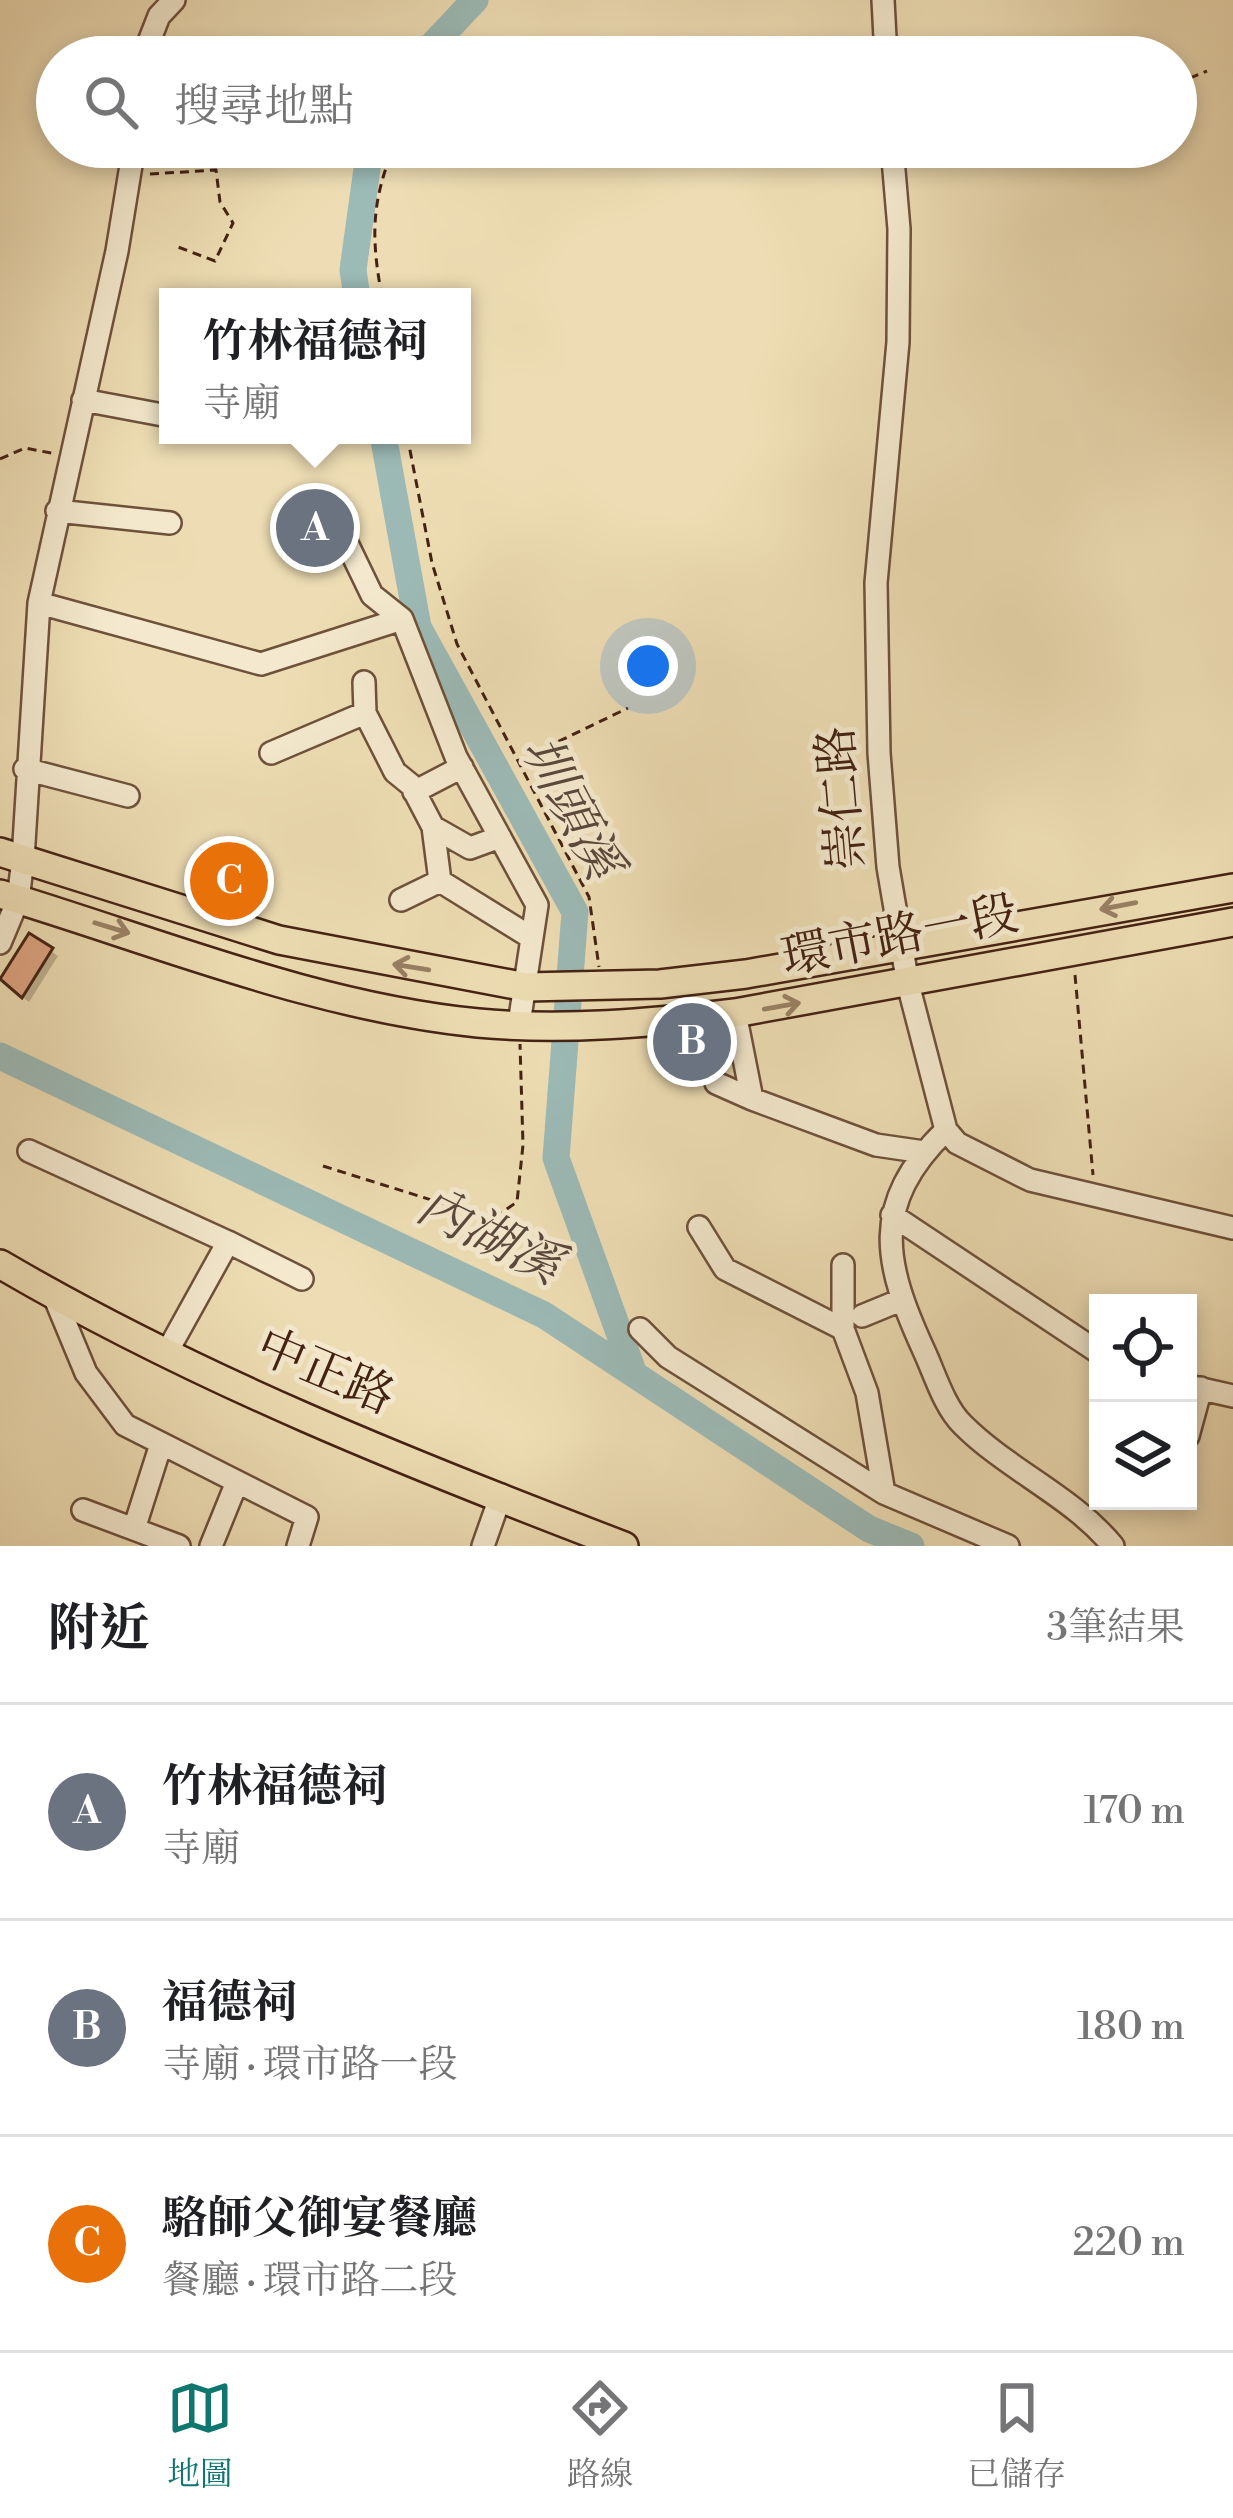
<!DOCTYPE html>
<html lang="zh-TW">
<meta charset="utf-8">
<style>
body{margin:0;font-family:"Libre Bodoni","Noto Serif TC",serif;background:#f6f6f6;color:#202124}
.controls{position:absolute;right:36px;bottom:36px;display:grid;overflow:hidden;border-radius:0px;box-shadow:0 6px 18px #0003}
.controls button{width:108px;height:108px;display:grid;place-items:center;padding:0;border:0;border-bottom:3px solid #e0e0e0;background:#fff;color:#202124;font:60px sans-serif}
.you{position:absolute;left:648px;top:666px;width:42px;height:42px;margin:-30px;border:9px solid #fff;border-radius:50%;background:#1a73e8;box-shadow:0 0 0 18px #1a73e833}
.badge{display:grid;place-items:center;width:78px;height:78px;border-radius:50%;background:#0f766e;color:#fff;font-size:39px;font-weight:700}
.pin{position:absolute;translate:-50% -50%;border:6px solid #fff;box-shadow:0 3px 12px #0006}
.popup{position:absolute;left:159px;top:288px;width:312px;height:156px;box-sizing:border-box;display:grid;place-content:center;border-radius:0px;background:#fff;filter:drop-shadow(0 3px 9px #0005);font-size:39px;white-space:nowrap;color:#757577}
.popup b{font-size:45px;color:#202124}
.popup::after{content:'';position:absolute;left:50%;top:100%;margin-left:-24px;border:24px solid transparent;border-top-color:#fff}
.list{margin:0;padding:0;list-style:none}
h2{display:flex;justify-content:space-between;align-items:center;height:156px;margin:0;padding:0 48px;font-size:51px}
h2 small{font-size:39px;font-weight:400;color:#757577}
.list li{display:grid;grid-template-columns:78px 1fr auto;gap:36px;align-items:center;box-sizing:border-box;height:216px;padding:0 48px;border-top:3px solid #e0e0e0}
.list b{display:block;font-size:45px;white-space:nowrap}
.list p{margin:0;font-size:39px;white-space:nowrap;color:#757577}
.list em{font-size:39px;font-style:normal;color:#757577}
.icon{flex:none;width:66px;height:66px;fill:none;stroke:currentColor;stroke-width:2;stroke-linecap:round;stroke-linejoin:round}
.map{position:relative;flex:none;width:1233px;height:1546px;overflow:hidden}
.search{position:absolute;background:#fff;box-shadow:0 6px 18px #0003;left:36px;right:36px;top:36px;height:132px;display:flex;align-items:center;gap:30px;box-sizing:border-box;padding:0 42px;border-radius:66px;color:#757577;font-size:45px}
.sheet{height:804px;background:#fff}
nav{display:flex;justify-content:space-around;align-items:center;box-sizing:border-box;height:168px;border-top:3px solid #e0e0e0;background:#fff;font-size:33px;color:#757577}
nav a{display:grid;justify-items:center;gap:6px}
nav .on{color:#0f766e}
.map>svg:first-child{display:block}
</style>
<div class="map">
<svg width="1233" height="1546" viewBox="0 0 1233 1546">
<rect width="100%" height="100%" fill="#eeddb4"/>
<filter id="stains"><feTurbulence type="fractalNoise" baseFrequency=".00167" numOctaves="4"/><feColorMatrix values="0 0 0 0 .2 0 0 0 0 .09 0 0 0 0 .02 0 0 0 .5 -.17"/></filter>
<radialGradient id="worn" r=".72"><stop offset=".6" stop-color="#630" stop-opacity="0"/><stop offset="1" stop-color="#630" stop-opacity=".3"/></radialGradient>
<path fill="#0003" d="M30,937L58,956L29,1002L2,982Z"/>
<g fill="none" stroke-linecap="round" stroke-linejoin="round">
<path stroke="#9cbab6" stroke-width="27" d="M421,57L475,0
M357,297L353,270L370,147
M383,435L418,627L575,912L556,1158L634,1374
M0,1056L544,1315L869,1529L911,1546"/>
</g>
<path fill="#dda381" stroke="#442213" stroke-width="3" d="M29,933L53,948L22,998L0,979Z"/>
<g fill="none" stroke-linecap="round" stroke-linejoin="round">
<defs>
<path id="minor" d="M883,0L886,57
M143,57L159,16L174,0
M892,147L899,229L898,342L876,583L879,753L888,867L908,984L946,1130L957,1143L1030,1180L1233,1228
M83,400L168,416
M57,511L170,523
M343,535L372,595L402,619L456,757L537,905L519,1024
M39,603L261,664L402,619
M364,682L365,713
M271,753L365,713L395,772L411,785L433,827L440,881L532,938
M25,769L128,796
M414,792L462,767
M433,827L470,848L500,837
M401,900L440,881
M0,943L18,900L23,859L39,603L117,251L134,147
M735,1013L752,1099L876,1145L924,1152
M716,1083L752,1099
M946,1130C869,1205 884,1264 925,1353C935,1375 945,1408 963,1425C1008,1470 1073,1497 1113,1546
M29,1151L228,1242L167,1352
M892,1215L1098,1352
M699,1227L725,1269L843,1329L867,1393L884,1493
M228,1242L302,1279
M843,1265V1329
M54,1296L86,1373L125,1425L307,1517L298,1546
M862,1316L901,1300
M640,1329L668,1357L884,1493L1008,1546
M1193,1387L1233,1396
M1188,1436L1201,1388
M83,1510L179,1546
M134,1529L161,1444
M211,1546L237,1482
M483,1546L501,1495"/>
<path id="major" d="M0,852L279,940L526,987L660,984L746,974L1233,888
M0,894C156,941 315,1007 478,1023C563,1031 651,1023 735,1013L1233,922
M0,1264C196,1379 412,1465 624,1546"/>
</defs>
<use href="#minor" stroke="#6e513b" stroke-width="26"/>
<use href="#major" stroke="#442213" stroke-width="32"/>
<path stroke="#442213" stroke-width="3" stroke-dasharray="9 6" stroke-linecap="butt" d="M1176,84L1207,71
M150,174L216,170L220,202L233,223L215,261L178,247
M382,297C371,238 371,202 394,147
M407,435L432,563L457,644L589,897L599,967
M0,459L25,448L56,454
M518,761L628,708
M1075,975L1093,1175
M323,1166L492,1219L517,1202L523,1145L520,1044"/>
<use href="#minor" stroke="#f4e9ce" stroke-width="21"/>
<use href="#major" stroke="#eeddb4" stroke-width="27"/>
</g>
<defs><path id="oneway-shaft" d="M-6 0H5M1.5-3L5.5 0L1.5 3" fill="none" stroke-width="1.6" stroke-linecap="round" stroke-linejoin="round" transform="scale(3)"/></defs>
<g stroke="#998064">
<use href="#oneway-shaft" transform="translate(1118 906) rotate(169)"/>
<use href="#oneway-shaft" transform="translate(112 928) rotate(17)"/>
<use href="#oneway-shaft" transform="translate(411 967) rotate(-171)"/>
<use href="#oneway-shaft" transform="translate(782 1006) rotate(-10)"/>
</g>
<g text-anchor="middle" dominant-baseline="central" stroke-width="10" stroke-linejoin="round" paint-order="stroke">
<g font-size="48" fill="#442213" stroke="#f4e9ce">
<text transform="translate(843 798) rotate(-95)">崇仁路</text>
<text transform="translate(900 937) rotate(-11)">環市路一段</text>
<text transform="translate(325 1373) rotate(23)">中正路</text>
</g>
<g font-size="51" font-style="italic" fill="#5a483c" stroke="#f4e9ce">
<text transform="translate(570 808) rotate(62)">圳頭溪</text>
<text transform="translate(489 1237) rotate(26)">內湖溪</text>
</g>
</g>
<rect width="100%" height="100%" filter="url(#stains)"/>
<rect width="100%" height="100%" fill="url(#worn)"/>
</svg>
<div class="controls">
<button><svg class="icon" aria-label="locate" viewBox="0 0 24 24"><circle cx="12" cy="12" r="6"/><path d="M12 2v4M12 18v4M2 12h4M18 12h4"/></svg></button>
<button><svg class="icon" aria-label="layers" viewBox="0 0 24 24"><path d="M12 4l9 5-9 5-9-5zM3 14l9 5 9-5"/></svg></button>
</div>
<div class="you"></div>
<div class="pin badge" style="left:315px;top:528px;background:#6b7280">A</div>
<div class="popup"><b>竹林福德祠</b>寺廟</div>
<div class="pin badge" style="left:692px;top:1042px;background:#6b7280">B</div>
<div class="pin badge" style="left:229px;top:881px;background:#e8710a">C</div>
<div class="search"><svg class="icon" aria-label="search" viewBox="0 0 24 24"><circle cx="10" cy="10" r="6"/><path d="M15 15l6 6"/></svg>搜尋地點</div>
</div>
<section class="sheet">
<h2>附近<small>3筆結果</small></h2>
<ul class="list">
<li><span class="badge" style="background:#6b7280">A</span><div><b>竹林福德祠</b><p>寺廟</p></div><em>170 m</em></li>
<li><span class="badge" style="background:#6b7280">B</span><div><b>福德祠</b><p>寺廟 · 環市路一段</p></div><em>180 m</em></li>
<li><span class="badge" style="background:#e8710a">C</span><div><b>駱師父御宴餐廳</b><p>餐廳 · 環市路二段</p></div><em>220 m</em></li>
</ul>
</section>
<nav>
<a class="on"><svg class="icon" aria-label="map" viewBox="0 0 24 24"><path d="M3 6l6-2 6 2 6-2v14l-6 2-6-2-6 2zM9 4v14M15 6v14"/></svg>地圖</a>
<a><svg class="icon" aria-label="directions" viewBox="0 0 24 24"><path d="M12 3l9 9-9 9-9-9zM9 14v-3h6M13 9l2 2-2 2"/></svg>路線</a>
<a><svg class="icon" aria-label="saved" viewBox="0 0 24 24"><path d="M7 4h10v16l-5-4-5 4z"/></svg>已儲存</a>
</nav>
